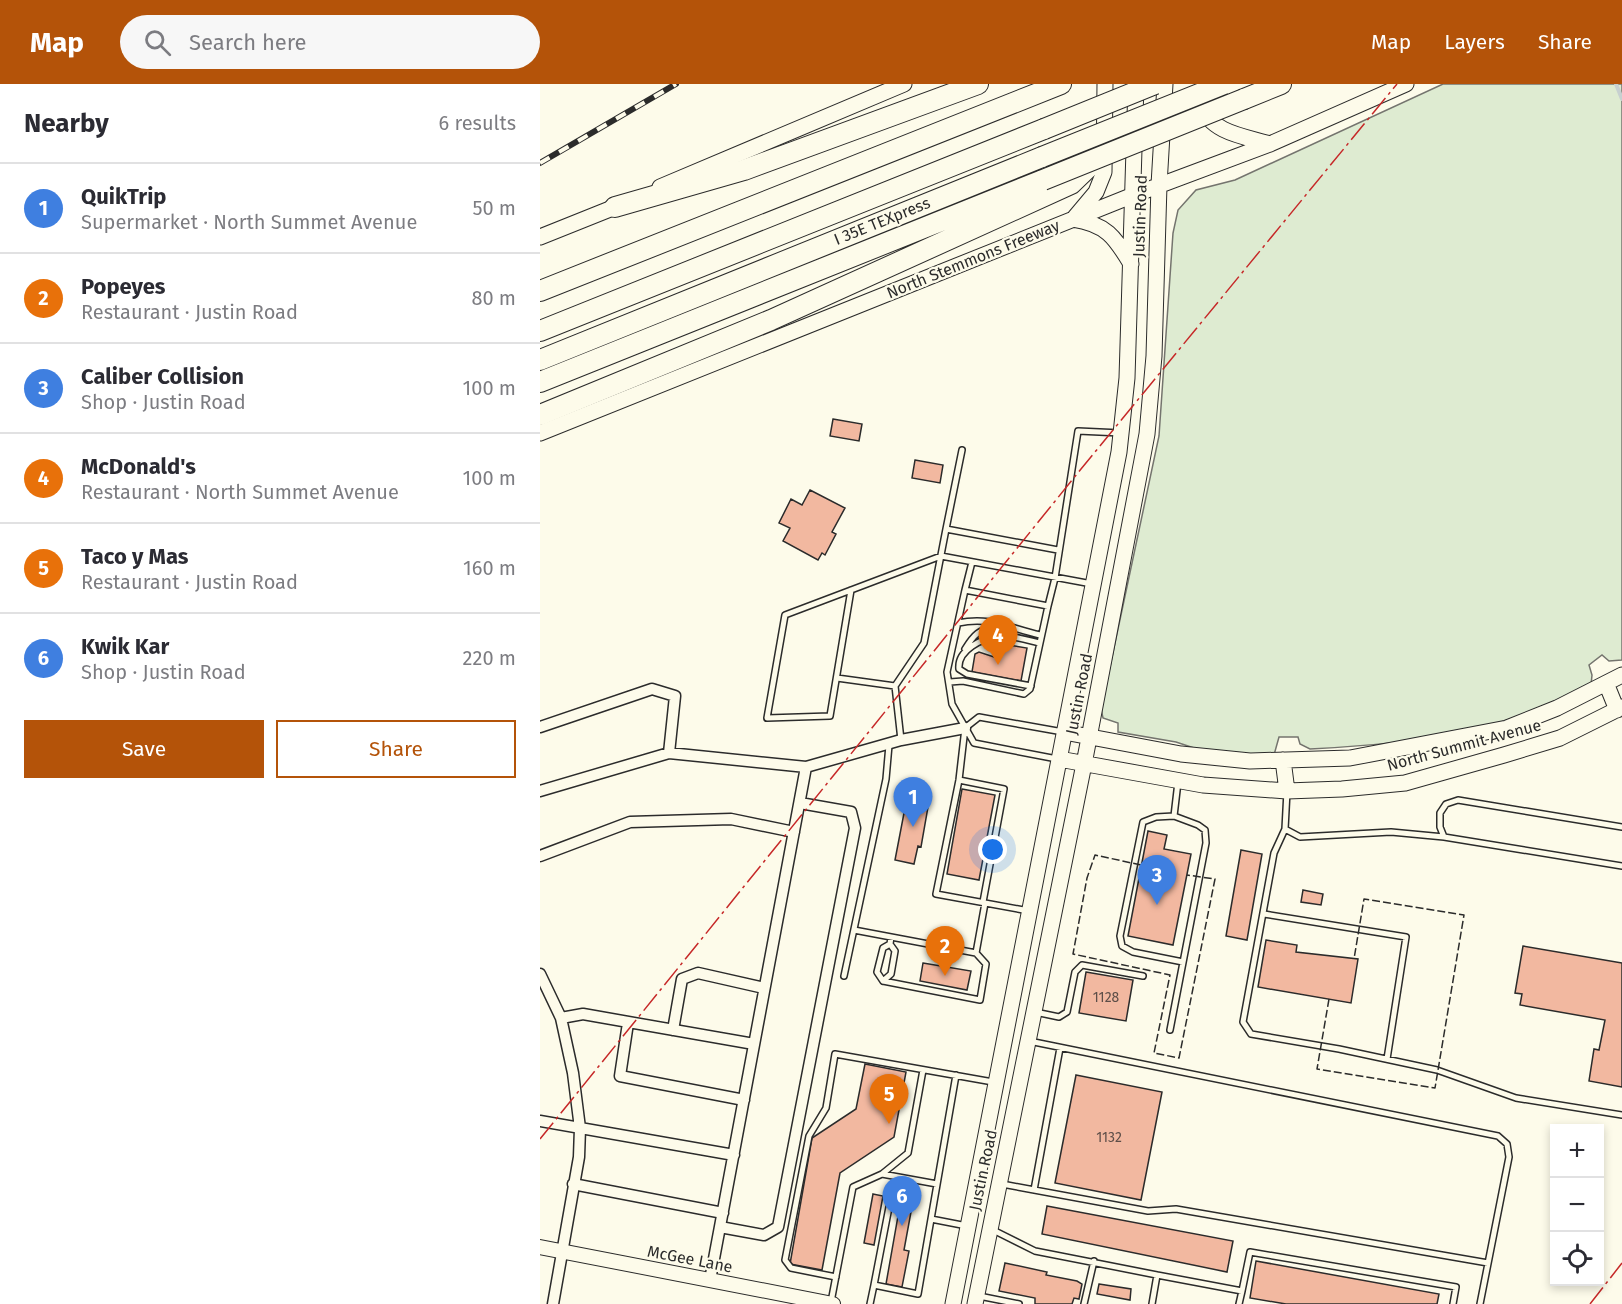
<!DOCTYPE html>
<meta charset="utf-8">
<style>
body{margin:0;font-family:"Fira Sans",sans-serif;background:#f7f7f7;color:#2b2b33}
.controls{position:absolute;right:18px;bottom:18px;display:grid;overflow:hidden;border-radius:0px;box-shadow:0 3px 9px #0003}
.controls button{width:54px;height:54px;display:grid;place-items:center;padding:0;border:0;border-bottom:2px solid #e1e1e2;background:#fff;color:#2b2b33;font:30px sans-serif}
.you{position:absolute;left:453px;top:766px;width:21px;height:21px;margin:-15px;border:4px solid #fff;border-radius:50%;background:#1a73e8;box-shadow:0 0 0 9px #1a73e833}
.badge{display:grid;place-items:center;width:39px;height:39px;border-radius:50%;background:#b45309;color:#fff;font-size:20px;font-weight:700}
.pin{position:absolute;translate:-50% -50px;filter:drop-shadow(0 2px 3px #0008)}
.pin::after{content:'';position:absolute;top:32px;width:21px;height:18px;background:inherit;clip-path:polygon(0 0,100% 0,50% 100%)}
.list{margin:0;padding:0;list-style:none}
h2{display:flex;justify-content:space-between;align-items:center;height:78px;margin:0;padding:0 24px;font-size:26px}
h2 small{font-size:20px;font-weight:400;color:#7c7c81}
.list li{display:grid;grid-template-columns:39px 1fr auto;gap:18px;align-items:center;box-sizing:border-box;height:90px;padding:0 24px;border-top:2px solid #e1e1e2}
.list b{display:block;font-size:22px;white-space:nowrap}
.list p{margin:0;font-size:20px;white-space:nowrap;color:#7c7c81}
.list em{font-size:20px;font-style:normal;color:#7c7c81}
.actions{display:flex;gap:12px;padding:18px 24px}
.actions a{flex:1;padding:14px 0;border:2px solid #b45309;border-radius:0px;text-align:center;font-size:21px;color:#b45309}
.actions .main{background:#b45309;color:#fff}
.icon{flex:none;width:33px;height:33px;fill:none;stroke:currentColor;stroke-width:2;stroke-linecap:round;stroke-linejoin:round}
.map{position:relative;flex:none;width:1082px;height:1220px;overflow:hidden}
header{display:flex;align-items:center;gap:36px;box-sizing:border-box;height:84px;padding:0 30px;background:#b45309;color:#fff}
header strong{font-size:28px}
nav{display:flex;gap:33px;margin-inline-start:auto;font-size:21px}
.search{width:420px;height:54px;background:#f7f7f7;display:flex;align-items:center;gap:15px;box-sizing:border-box;padding:0 21px;border-radius:33px;color:#7c7c81;font-size:22px}
main{display:flex}
aside{flex:1;background:#fff}
.map>svg:first-child{display:block}
</style>
<header>
<strong>Map</strong>
<div class="search"><svg class="icon" aria-label="search" viewBox="0 0 24 24"><circle cx="10" cy="10" r="6"/><path d="M15 15l6 6"/></svg>Search here</div>
<nav><a>Map</a><a>Layers</a><a>Share</a></nav>
</header>
<main>
<aside>
<h2>Nearby<small>6 results</small></h2>
<ul class="list">
<li><span class="badge" style="background:#3f7fe0">1</span><div><b>QuikTrip</b><p>Supermarket · North Summet Avenue</p></div><em>50 m</em></li>
<li><span class="badge" style="background:#e8710a">2</span><div><b>Popeyes</b><p>Restaurant · Justin Road</p></div><em>80 m</em></li>
<li><span class="badge" style="background:#3f7fe0">3</span><div><b>Caliber Collision</b><p>Shop · Justin Road</p></div><em>100 m</em></li>
<li><span class="badge" style="background:#e8710a">4</span><div><b>McDonald's</b><p>Restaurant · North Summet Avenue</p></div><em>100 m</em></li>
<li><span class="badge" style="background:#e8710a">5</span><div><b>Taco y Mas</b><p>Restaurant · Justin Road</p></div><em>160 m</em></li>
<li><span class="badge" style="background:#3f7fe0">6</span><div><b>Kwik Kar</b><p>Shop · Justin Road</p></div><em>220 m</em></li>
</ul>
<div class="actions"><a class="main">Save</a><a>Share</a></div>
</aside>
<div class="map">
<svg width="1082" height="1220" viewBox="0 0 1082 1220">
<rect width="100%" height="100%" fill="#fdfbea"/>
<path fill="#deebd1" stroke="#74746e" stroke-width="1.5" d="M903,0H1082V576L1069,577L1062,571L1049,581L1052,591L1051,601C1017,618 980,634 943,643C887,657 828,662 770,665L760,660L758,653H739L734,671L666,668L636,658L578,648V639L563,634L561,625L619,352L633,149L638,126L656,106L695,96Z"/>
<g fill="none" stroke-linecap="round" stroke-linejoin="round">
<path stroke="#c7d0d0" stroke-width="4" d="M1076,0L1082,15"/>
</g>
<path fill="#f2b8a0" stroke="#2b2b2b" stroke-width="1.5" d="M293,335L322,340L319,357L290,352Z
M375,376L403,381L400,399L372,394Z
M270,406L305,424L292,448L296,450L285,471L282,469L278,476L243,457L250,444L239,439L251,415L262,421Z
M456,559L487,564L481,597L432,588L435,570L439,568L454,573Z
M369,703L389,707L386,723H388L381,763L378,762L374,780L355,776Z
M422,705L455,711L439,796L407,790Z
M608,747L627,751L624,765L651,770L633,861L588,852Z
M701,766L722,770L707,856L686,852Z
M763,806L783,810L781,821L761,818Z
M726,856L757,861L756,868L818,875L811,919L718,903Z
M983,862L1082,879V1003L1049,997L1054,965L1059,966L1065,936L980,921L982,910L975,909Z
M383,879L431,887L427,906L380,897Z
M546,888L593,896L586,937L539,929Z
M325,980L366,988L354,1053L300,1089L282,1186L250,1180L272,1054L316,1025Z
M536,991L622,1008L601,1116L515,1099Z
M333,1110L343,1112L334,1161L324,1159Z
M361,1115L373,1117L364,1166L369,1167L362,1203L346,1200Z
M507,1122L693,1157L687,1188L502,1150Z
M716,1177L899,1210L897,1220H746L710,1214Z
M465,1179L507,1188L506,1191L537,1197L542,1200L539,1215L534,1214L532,1220H495V1214L459,1207Z
M559,1200L591,1205L590,1216L557,1210Z"/>
<g fill="none" stroke-linecap="round" stroke-linejoin="round">
<defs>
<path id="service" d="M422,366L406,445L518,466
M311,506L290,632L227,634L245,531L401,472L552,500
M425,506L432,478
M418,539C450,532 469,544 500,551
M425,565C433,552 440,543 456,545L462,551
M297,594L355,602L384,559L406,445
M410,598L423,597L484,610L490,605L508,522
M355,602L361,656
M491,602L427,590L419,585C417,566 442,554 460,552C472,551 487,556 499,559
M517,675L434,659L412,620L407,588L425,506L508,522L515,494L538,347L581,349
M419,696L464,705L443,818
M638,698L634,732L616,733L603,738L580,852L582,862L593,868L643,878
M747,707L745,745L734,769L703,938L711,950L799,965L897,986L976,1014L1082,1031
M1082,743L918,716L906,720L900,729V743L904,753L1082,782
M745,745L760,753L851,748L904,753
M489,827L396,810L419,696L425,644L439,633L523,648
M724,830L866,853L847,975
M314,846L436,869L445,819
M351,853L350,860L343,864L337,888L343,897L440,916L446,880L436,869
M304,892L346,695L349,661
M343,897L351,890L355,867L350,860
M495,928L519,933L527,928L535,888L542,881L603,892
M630,946L666,759L665,746L658,741L634,732
M489,957L958,1052L967,1060L969,1073L940,1220
M342,1090L368,1069L383,986
M462,1100L608,1127L636,1125L948,1179
M494,1106L520,964
M391,1135L427,1142
M451,1145L495,1167L617,1191L612,1220
M617,1191L702,1207L710,1168L916,1203L913,1220
M296,1193L251,1184L245,1176L269,1052L286,1024L295,970L453,998
M334,1201L350,1118
M439,1212L479,1220
M291,1218L313,1103L342,1090L397,1100
M330,1220L334,1201L378,1210L416,991
M544,1220L554,1177
M699,1220L702,1207"/>
<path id="minor" d="M0,643L112,605L135,612L129,669
M0,707L129,669L266,683L361,656L425,644
M0,772L90,738L191,735L254,748
M0,890L21,934L33,989L40,1044L39,1073L13,1220
M21,934L43,930L214,960
M88,939L80,992L204,1016
M133,946L142,895L158,889L224,904
M0,1037L194,1071
M33,1100L183,1129
M180,1143L224,1151L238,1143L315,744L311,728L260,719
M170,1196L266,683"/>
<path id="tertiary" d="M0,1163L293,1220"/>
<path id="secondary" d="M663,22C669,49 708,53 730,60
M120,103L364,0
M535,133L556,108L564,88L565,0
M533,135C566,140 575,153 591,180
M0,153L85,119
M0,349L591,112L730,60L866,0
M1066,599L1077,626
M524,648L641,670L710,677L810,674L967,644L1017,624L1082,591
M519,675L663,701L747,707L802,705L865,699L964,671L1020,654L1082,623
M743,676L747,707
M413,1220L579,368L587,294L596,0
M435,1220L544,680L607,350L614,272L619,101L625,0"/>
<path id="motorway" d="M704,15L741,0
M75,123L204,86L438,0
M0,207L521,0
M0,247L504,45
M0,276L502,73
M0,298L503,96
M0,331L231,236L531,100L559,73"/>
</defs>
<use href="#service" stroke="#2b2b2b" stroke-width="8"/>
<use href="#minor" stroke="#2b2b2b" stroke-width="13"/>
<use href="#tertiary" stroke="#2b2b2b" stroke-width="16"/>
<use href="#secondary" stroke="#2b2b2b" stroke-width="17"/>
<use href="#motorway" stroke="#2b2b2b" stroke-width="22"/>
<use href="#service" stroke="#fdfbea" stroke-width="5"/>
<use href="#minor" stroke="#fdfbea" stroke-width="10"/>
<use href="#tertiary" stroke="#fdfbea" stroke-width="14"/>
<use href="#secondary" stroke="#fdfbea" stroke-width="15"/>
<use href="#motorway" stroke="#fdfbea" stroke-width="20"/>
<defs>
<path id="rail" d="M0,79L136,0"/>
</defs>
<use href="#rail" stroke="#2b2b2b" stroke-width="6"/>
<use href="#rail" stroke="#fdfbea" stroke-width="4" stroke-dasharray="11" stroke-linecap="butt"/>
<defs>
<path id="motorway-bridge" d="M504,45L615,0
M502,73L684,0
M503,96L704,15"/>
</defs>
<use href="#motorway-bridge" stroke="#2b2b2b" stroke-width="22" stroke-linecap="butt"/>
<use href="#motorway-bridge" stroke="#fdfbea" stroke-width="20"/>
<path stroke="#2b2b2b" stroke-width="1.5" stroke-dasharray="8 3" stroke-linecap="butt" d="M601,781L555,771L547,794L533,870L630,891L614,969L639,974L675,795L647,791
M789,915L777,985L895,1004L924,831L824,815L814,875"/>
<path stroke="#c62828" stroke-width="1.5" stroke-dasharray="21 4.5 3 4.5" stroke-linecap="butt" d="M0,1055L541,385L857,0
M1050,1220L1082,1179"/>
</g>
<g text-anchor="middle" dominant-baseline="central" stroke-width="4.5" stroke-linejoin="round" paint-order="stroke">
<g font-size="14" fill="#5d4e48">
<text x="566" y="913">1128</text>
<text x="569" y="1053">1132</text>
</g>
<g font-size="16" fill="#2b2b2b" stroke="#fdfbea">
<text transform="translate(600 132) rotate(-88)">Justin Road</text>
<text transform="translate(342 137) rotate(-22)">I 35E TEXpress</text>
<text transform="translate(433 175) rotate(-22)">North Stemmons Freeway</text>
<text transform="translate(539 610) rotate(-79)">Justin Road</text>
<text transform="translate(924 661) rotate(-15)">North Summit Avenue</text>
<text transform="translate(443 1086) rotate(-78)">Justin Road</text>
<text transform="translate(150 1175) rotate(11)">McGee Lane</text>
</g>
</g>
</svg>
<div class="controls">
<button>+</button>
<button>−</button>
<button><svg class="icon" aria-label="locate" viewBox="0 0 24 24"><circle cx="12" cy="12" r="6"/><path d="M12 2v4M12 18v4M2 12h4M18 12h4"/></svg></button>
</div>
<div class="you"></div>
<div class="pin badge" style="left:373px;top:743px;background:#3f7fe0">1</div>
<div class="pin badge" style="left:405px;top:892px;background:#e8710a">2</div>
<div class="pin badge" style="left:617px;top:821px;background:#3f7fe0">3</div>
<div class="pin badge" style="left:458px;top:581px;background:#e8710a">4</div>
<div class="pin badge" style="left:349px;top:1040px;background:#e8710a">5</div>
<div class="pin badge" style="left:362px;top:1142px;background:#3f7fe0">6</div>
</div>
</main>
